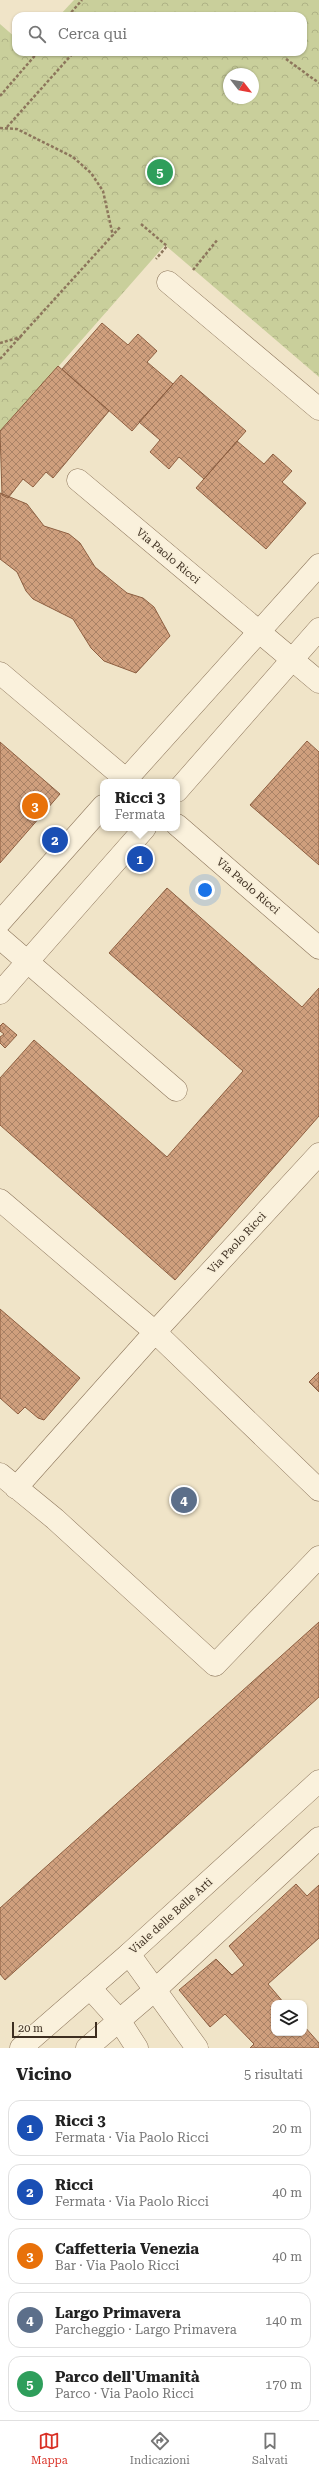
<!DOCTYPE html>
<html lang="it">
<meta charset="utf-8">
<style>
body{margin:0;font-family:"Roboto Serif",serif;background:#f6f6f6;color:#222}
.controls{position:absolute;right:12px;bottom:12px;display:grid;overflow:hidden;border-radius:8px;box-shadow:0 1px 3px #0004}
.controls button{width:36px;height:36px;display:grid;place-items:center;padding:0;border:0;border-bottom:1px solid #e0e0e0;background:#fff;color:#222;font:20px sans-serif}
.compass{position:absolute;left:223px;top:68px;width:36px;height:36px;border-radius:50%;background:#fff;box-shadow:0 1px 3px #0004;rotate:121deg}
.scale{position:absolute;left:12px;bottom:10px;width:85px;box-sizing:border-box;padding-left:4px;border:2px solid #3d2e20;border-top:0;font-size:11px;line-height:14px;white-space:nowrap;color:#3d2e20;-webkit-text-stroke:3px #f7eed8;paint-order:stroke}
.you{position:absolute;left:205px;top:890px;width:14px;height:14px;margin:-10px;border:3px solid #fff;border-radius:50%;background:#1a73e8;box-shadow:0 0 0 6px #1a73e833}
.badge{display:grid;place-items:center;width:26px;height:26px;border-radius:50%;background:#d93025;color:#fff;font-size:13px;font-weight:700}
.pin{position:absolute;translate:-50% -50%;border:2px solid #fff;box-shadow:0 1px 4px #0006}
.popup{position:absolute;left:100px;top:779px;width:80px;height:52px;box-sizing:border-box;display:grid;place-content:center;border-radius:8px;background:#fff;filter:drop-shadow(0 1px 3px #0005);font-size:13px;white-space:nowrap;color:#767676}
.popup b{font-size:15px;color:#222}
.popup::after{content:'';position:absolute;left:50%;top:100%;margin-left:-8px;border:8px solid transparent;border-top-color:#fff}
.list{margin:0;padding:0;list-style:none}
h2{display:flex;justify-content:space-between;align-items:center;height:52px;margin:0;padding:0 16px;font-size:17px}
h2 small{font-size:13px;font-weight:400;color:#767676}
.list li{display:grid;grid-template-columns:26px 1fr auto;gap:12px;align-items:center;box-sizing:border-box;height:56px;margin:0 8px 8px;padding:0 8px;border:1px solid #e0e0e0;border-radius:12px}
.list b{display:block;font-size:15px;white-space:nowrap}
.list p{margin:0;font-size:13px;white-space:nowrap;color:#767676}
.list em{font-size:13px;font-style:normal;color:#767676}
.icon{flex:none;width:22px;height:22px;fill:none;stroke:currentColor;stroke-width:2;stroke-linecap:round;stroke-linejoin:round}
.map{position:relative;flex:none;width:319px;height:2048px;overflow:hidden}
.search{position:absolute;background:#fff;box-shadow:0 1px 3px #0004;left:12px;right:12px;top:12px;height:44px;display:flex;align-items:center;gap:10px;box-sizing:border-box;padding:0 14px;border-radius:12px;color:#767676;font-size:15px}
.sheet{height:372px;background:#fff}
nav{display:flex;justify-content:space-around;align-items:center;box-sizing:border-box;height:56px;border-top:1px solid #e0e0e0;background:#fff;font-size:11px;color:#767676}
nav a{display:grid;justify-items:center;gap:2px}
nav .on{color:#d93025}
.map>svg:first-child{display:block}
</style>
<div class="map">
<svg width="319" height="2048" viewBox="0 0 319 2048">
<defs>
<pattern id="park-crowns" width="20" height="18" patternUnits="userSpaceOnUse"><rect width="20" height="18" fill="#c9cf9b"/><path d="M2 6a3 3 0 1 1 6 0M12 15a3 3 0 1 1 6 0" fill="none" stroke="#aeb285"/></pattern>
<pattern id="building-cross-hatch" width="8" height="8" patternUnits="userSpaceOnUse"><rect width="8" height="8" fill="#cf9f7d"/><path d="M0 0l8 8M0 8l8-8" fill="none" stroke="#a98266"/></pattern>
</defs>
<rect width="100%" height="100%" fill="#f0e4c8"/>
<path fill="url(#park-crowns)" fill-rule="evenodd" d="M74,0H319V377L165,245L0,433V24L16,38V52H303V16H59ZM229,74H253V98H229Z"/>
<path fill="url(#building-cross-hatch)" stroke="#8d5f41" d="M102,323L128,345L138,334L157,351L147,362L173,384L132,431L62,369Z
M58,366L109,411L53,478L46,472L33,487L23,479L8,498L2,495L0,431Z
M181,375L246,431L204,479L179,457L169,469L150,452L160,440L139,422Z
M237,441L264,464L273,454L292,471L282,482L306,503L266,549L196,488Z
M0,493L27,504L44,526L69,534L80,543L95,567L127,593L143,598L154,607L170,636L136,673L104,661L91,648L73,619L33,599L26,591L17,572L0,559Z
M307,741L319,752V865L250,805Z
M0,742L60,794L0,863Z
M167,888L302,1007L319,988V1116L175,1280L0,1125V1078L34,1040L167,1157L243,1071L109,953Z
M3,1023L17,1035L5,1048L0,1043V1037L4,1034L0,1031V1026Z
M0,1309L80,1378L44,1420L38,1418L25,1407L18,1414L0,1398Z
M319,1372V1392L309,1382Z
M319,1622V1697L5,1980L0,1974V1908Z
M296,1884L307,1896L319,1885V1938L268,1984L284,2003H274V2033H304V2026L319,2043V2048H250L254,2044L225,2014L210,2027L179,1990L216,1959L232,1975L244,1965L229,1946Z"/>
<g fill="none" stroke-linecap="round" stroke-linejoin="round">
<defs>
<path id="minor" d="M168,282L319,409
M78,480L319,682
M0,673L129,782
M177,825L319,948
M0,938L176,1090
M0,1200L155,1332L319,1490
M0,1474L55,1519L215,1665L319,1557
M16,1488L155,1332L319,1154
M129,1954L197,2048
M90,1988L119,2020L137,2048"/>
<path id="tertiary" d="M124,782L319,565
M177,791L319,629
M0,922L103,806
M0,993L145,828
M21,2048L129,1954L319,1781
M87,2048L156,1989L319,1838"/>
</defs>
<use href="#minor" stroke="#8d765c" stroke-width="23"/>
<use href="#tertiary" stroke="#8d765c" stroke-width="23"/>
<path stroke="#8d765c" stroke-width="2.5" stroke-dasharray="3 2" stroke-linecap="butt" d="M68,16L82,0
M286,59L319,83
M0,96L38,52
M7,127L74,52
M0,128L17,129L73,157L91,173L103,191L113,236
M141,224L167,246L156,259
M193,270L218,239
M0,343L21,337
M0,359L121,226"/>
<use href="#minor" stroke="#faf1dc" stroke-width="22"/>
<use href="#tertiary" stroke="#faf1dc" stroke-width="22"/>
</g>
<g text-anchor="middle" dominant-baseline="central" stroke-width="3" stroke-linejoin="round" paint-order="stroke">
<g font-size="11" fill="#3d2e20" stroke="#f7eed8">
<text transform="translate(168 556) rotate(40)">Via Paolo Ricci</text>
<text transform="translate(248 886) rotate(41)">Via Paolo Ricci</text>
<text transform="translate(237 1243) rotate(-47)">Via Paolo Ricci</text>
<text transform="translate(171 1916) rotate(-42)">Viale delle Belle Arti</text>
</g>
</g>
</svg>
<div class="controls">
<button><svg class="icon" aria-label="layers" viewBox="0 0 24 24"><path d="M12 4l9 5-9 5-9-5zM3 14l9 5 9-5"/></svg></button>
</div>
<svg class="compass" viewBox="-18 -18 36 36"><path d="M0-13l5 13h-10z" fill="#e53935"/><path d="M0 13l5-13h-10z" fill="#767676"/></svg>
<div class="scale">20 m</div>
<div class="you"></div>
<div class="pin badge" style="left:140px;top:859px;background:#1a4fb4">1</div>
<div class="popup"><b>Ricci 3</b>Fermata</div>
<div class="pin badge" style="left:55px;top:840px;background:#1a4fb4">2</div>
<div class="pin badge" style="left:35px;top:806px;background:#e8710a">3</div>
<div class="pin badge" style="left:184px;top:1500px;background:#5c6f8a">4</div>
<div class="pin badge" style="left:160px;top:172px;background:#2e9e5b">5</div>
<div class="search"><svg class="icon" aria-label="search" viewBox="0 0 24 24"><circle cx="10" cy="10" r="6"/><path d="M15 15l6 6"/></svg>Cerca qui</div>
</div>
<section class="sheet">
<h2>Vicino<small>5 risultati</small></h2>
<ul class="list">
<li><span class="badge" style="background:#1a4fb4">1</span><div><b>Ricci 3</b><p>Fermata · Via Paolo Ricci</p></div><em>20 m</em></li>
<li><span class="badge" style="background:#1a4fb4">2</span><div><b>Ricci</b><p>Fermata · Via Paolo Ricci</p></div><em>40 m</em></li>
<li><span class="badge" style="background:#e8710a">3</span><div><b>Caffetteria Venezia</b><p>Bar · Via Paolo Ricci</p></div><em>40 m</em></li>
<li><span class="badge" style="background:#5c6f8a">4</span><div><b>Largo Primavera</b><p>Parcheggio · Largo Primavera</p></div><em>140 m</em></li>
<li><span class="badge" style="background:#2e9e5b">5</span><div><b>Parco dell'Umanità</b><p>Parco · Via Paolo Ricci</p></div><em>170 m</em></li>
</ul>
</section>
<nav>
<a class="on"><svg class="icon" aria-label="map" viewBox="0 0 24 24"><path d="M3 6l6-2 6 2 6-2v14l-6 2-6-2-6 2zM9 4v14M15 6v14"/></svg>Mappa</a>
<a><svg class="icon" aria-label="directions" viewBox="0 0 24 24"><path d="M12 3l9 9-9 9-9-9zM9 14v-3h6M13 9l2 2-2 2"/></svg>Indicazioni</a>
<a><svg class="icon" aria-label="saved" viewBox="0 0 24 24"><path d="M7 4h10v16l-5-4-5 4z"/></svg>Salvati</a>
</nav>
